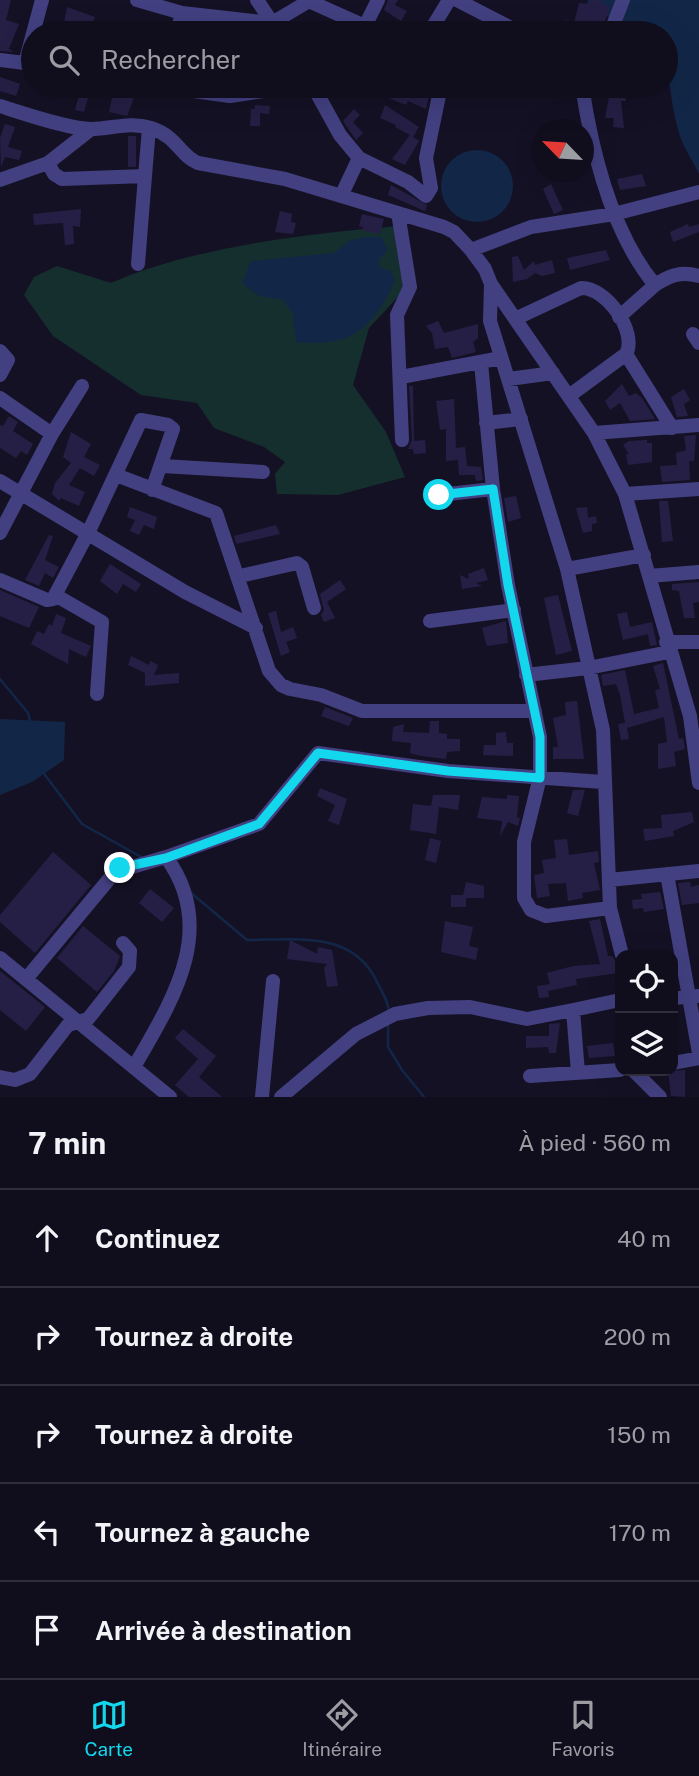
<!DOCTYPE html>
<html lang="fr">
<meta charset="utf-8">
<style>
body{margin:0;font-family:"Public Sans",sans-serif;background:#191625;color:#f1f3f6}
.controls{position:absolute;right:21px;bottom:21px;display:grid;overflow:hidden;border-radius:14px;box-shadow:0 7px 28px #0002}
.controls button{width:63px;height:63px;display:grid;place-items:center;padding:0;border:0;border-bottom:2px solid #302d3b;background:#100d1c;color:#f1f3f6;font:35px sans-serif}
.compass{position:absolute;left:531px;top:119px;width:63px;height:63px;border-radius:50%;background:#100d1c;box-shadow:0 7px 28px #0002;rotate:295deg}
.stop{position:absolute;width:21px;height:21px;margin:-16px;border:5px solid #13d8ed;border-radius:50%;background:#fff}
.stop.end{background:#13d8ed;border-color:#fff;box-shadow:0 2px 7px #0008}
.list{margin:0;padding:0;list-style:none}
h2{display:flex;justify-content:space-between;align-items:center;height:91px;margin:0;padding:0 28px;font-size:30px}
h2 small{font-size:23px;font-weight:400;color:#9c9ca3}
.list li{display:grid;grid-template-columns:46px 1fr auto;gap:21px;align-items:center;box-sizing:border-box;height:98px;padding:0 28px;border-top:2px solid #302d3b}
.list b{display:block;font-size:26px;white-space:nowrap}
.list em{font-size:23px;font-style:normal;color:#9c9ca3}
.icon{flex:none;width:38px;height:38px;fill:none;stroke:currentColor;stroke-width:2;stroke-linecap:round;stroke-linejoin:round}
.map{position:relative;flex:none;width:699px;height:1097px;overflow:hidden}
.search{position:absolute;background:#100d1c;box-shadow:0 7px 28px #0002;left:21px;right:21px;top:21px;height:77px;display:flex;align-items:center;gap:18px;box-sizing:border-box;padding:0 24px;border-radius:38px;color:#9c9ca3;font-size:26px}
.sheet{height:581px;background:#100d1c}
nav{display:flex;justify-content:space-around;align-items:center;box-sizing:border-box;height:98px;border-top:2px solid #302d3b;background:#100d1c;font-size:19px;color:#9c9ca3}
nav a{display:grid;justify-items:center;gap:4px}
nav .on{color:#13d8ed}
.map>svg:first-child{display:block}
</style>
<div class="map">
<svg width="699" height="1097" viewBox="0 0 699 1097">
<rect width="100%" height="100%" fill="#151125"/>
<path fill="#152f2e" d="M399,226L409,285L369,328L353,385L386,432L405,477L338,495L277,494L275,474L285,462L264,447L214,428L197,403L141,395L53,336L24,295L34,277L57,266L111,283C192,247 310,233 399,226Z"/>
<path fill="#122748" d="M588,0H699V174C693,161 683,147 679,133C671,105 666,62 666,33H650L647,28L585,10Z
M441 186a36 36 0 1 1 72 0a36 36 0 1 1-72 0Z
M367,237H381L388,250L379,259V268L391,271L395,281C373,329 350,348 296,342L293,314L283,300L259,296L242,283L251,261L334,253L351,240Z
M0,719L65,722L64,760L32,782L0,795Z"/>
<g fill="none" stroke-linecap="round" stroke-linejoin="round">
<path stroke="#122748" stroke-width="2.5" d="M0,679L28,713L30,721
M42,771L82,824L143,858
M190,892L247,940C296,940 353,930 377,982C382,992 389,1002 389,1013
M388,1023V1047L402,1070L424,1097"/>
</g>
<path fill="#261f45" d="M0,0H11L6,20L19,24L9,49L14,52L0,51Z
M388,0H398L395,5L407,11L401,21L384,10Z
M591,0H602L601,3L610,7L601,33L563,31L566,20L574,23L579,3L589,4Z
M67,7L95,17L89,33H56L59,22L64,23Z
M0,77L20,84L16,96L0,91Z
M69,86H120L137,90L127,116L109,112L112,98L90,91L84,112L75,110L79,95L67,94Z
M367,86H410L429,95L426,109L408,101L406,105L386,97Z
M611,86H624L626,101H621L624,128L613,127L614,118H605Z
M255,105L270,106L269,114L260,113V126H250L251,109H255Z
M385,105L419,127L413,137L419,141L405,165L392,159L410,135L395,127L396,125L380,118Z
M354,109L360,115L353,122L363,133L356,140L343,121Z
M5,124L15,127L8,147L22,151L19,160L5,157L1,167L0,138Z
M128,136H136V167H128Z
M642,174L646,186L620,190L617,179Z
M551,184L563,210L554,214L543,189Z
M391,185L427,205L425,211L388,195Z
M81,209L80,227L73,226L74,244L65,245L63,223L34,225L33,214Z
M280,211L292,214L291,222L296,223L293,234L275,232Z
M362,214L384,219L380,234L362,230L363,227L359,226Z
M688,224L689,227L699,224V232L673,242L670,232Z
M606,250L610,260L570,270L567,258Z
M518,256L524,270L534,261L535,265L552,260L555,273L542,276L535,273L527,279L513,282L512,257Z
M438,321L444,333L478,324V338L473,342L476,352L452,358L448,347L435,349L432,333L426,326Z
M622,384L629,396L636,393L642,398L655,419L630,421L620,403L610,410L605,401Z
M409,386H413L414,441L425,440L426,453L414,454L413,449H408L412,440Z
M684,389L690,400L684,404L688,416L677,417L671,397Z
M454,399L456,448L465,447L467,466L481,467L483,480L476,481L475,475H459L458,460L446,461V429L440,430L436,401Z
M9,416L18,422L13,431L33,444L27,455L21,451L16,458L0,448V425L3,426Z
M71,432L91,444L84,457L100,465L94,476L80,468L69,485L85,492L79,506L61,498L59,501L52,494L55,483L71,463L63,457Z
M696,435L694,461H689L690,480L662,482L660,466L677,465L676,453L686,450L684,436Z
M647,440V443H652V462L628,465L626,454H629L623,445L629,441Z
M516,496L521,518L508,522L504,498Z
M659,501H668L673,541L662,542Z
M130,507L157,517L154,529L144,525L139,535L130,531L135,520L127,517Z
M587,507L588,518L596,516L597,523L592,524V531L583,533L576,508Z
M276,525L280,534L236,544L234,536Z
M49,535L53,536L45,560L59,567L53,578L45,573L39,586L25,580Z
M110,564L141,584L136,592L123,584L117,594L100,581Z
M484,568L488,580L476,583L482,586L462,589L460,575L469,579L468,574Z
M340,580L346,589L327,602L335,618L324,622L321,615L324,610L320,594Z
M699,582V602L693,603L695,618H684L679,591L672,590V584Z
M0,590L39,607L29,628L0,616Z
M558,595L572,651L556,655L544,598Z
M276,611L281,632L293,627L297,638L286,642L290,652L281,656L268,613Z
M627,612L630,627L652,622L657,645L650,646L648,634L623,640L617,614Z
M56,614L66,618L61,633L91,646L86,657L69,649L68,664L31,644L37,631L44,634L49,624L52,626Z
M506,621L508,643L487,646L482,628Z
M131,656L149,665L150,661L158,665L154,675L179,673V683L145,686V673L128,665Z
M663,663L679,739L683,738L685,749L674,752L676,766L658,769V744L667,742L664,717L627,728L629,739L621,740L618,724L625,723L620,695L616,684L603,686L601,675L625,670L634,714L659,708L655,690L660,689L653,666Z
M577,701L584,759H553V747H558L553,718L566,715L565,702Z
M325,707L353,718L349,726L321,716Z
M430,721H439V733L447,734V739H460V751L447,752L446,759L421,756L410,753L411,743L392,741L393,727L404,724L403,732L429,733Z
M506,732L507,743H513V756L483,755L484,745H496V733Z
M320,788L347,799L339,825L328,821L335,805L317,796Z
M573,790H585L578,816L567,813Z
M433,795H460L458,810L439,807L436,834L410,830L413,804L431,806Z
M507,795L519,796L517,817L520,818L518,826L508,822L500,836L502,821L477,818L482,797L507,799Z
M692,812L694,822L673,831L674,836L645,841L643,829L662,828L661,815Z
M430,838L441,841L436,863L425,860Z
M567,839L569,855L598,851L599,862L594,863L600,890L582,893L583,898L568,901L566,883L548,884L550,896L537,898L534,875L544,873L542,860L556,858L554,840Z
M53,852L91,885L35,953L0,922V915Z
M466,882L484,886V898H466V907H451V895H463Z
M690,882L691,887L699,885V903L682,905L678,883Z
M150,889L174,908L162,922L139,903Z
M660,892L664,909L644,912L643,908L633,909L632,900L642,899L641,894Z
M600,919L608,956H612L617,963L618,973L576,979L577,985L548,991L549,997L539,998L537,986L550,984L547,973L573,966L600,964L589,921Z
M445,921L473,927L469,946L478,948L476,960L441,952Z
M83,926L120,956L114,971L97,992L57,958Z
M290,940L317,954L318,947L332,950L338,986L327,987L324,968L327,964L287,959Z
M0,971L45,1007L26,1031L0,1010Z
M560,1023L556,1053H549L548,1047L526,1048V1036H549V1024Z
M183,1029L216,1056L199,1077L222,1097H189L175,1085L198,1059L175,1038Z
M613,1043L615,1056L589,1058L587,1046Z
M685,1070V1097L671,1096L668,1071Z"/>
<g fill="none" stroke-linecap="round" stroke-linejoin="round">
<path stroke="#424081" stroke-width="14" d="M137,0L182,13L272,23L309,1L380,33
M257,0L279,33
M457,0L521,33
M365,26L378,0
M177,33L182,13
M429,33L449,0
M610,33L623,0
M0,60L25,63
M33,64L25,63L42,0
M157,86L230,96L296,86
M313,86L340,135L359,158L408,182L426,196L431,188L426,158L441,86
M582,86C592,152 612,233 655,285C670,275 682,271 699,276
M0,106C22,113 69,129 91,129C112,129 129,121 151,128C178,137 179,155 198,163L285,179L444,227L454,232L471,250L485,269L491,284L594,433L625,494L690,716L699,783
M48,163L54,174L62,179L145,176L138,264
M145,176L149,128
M0,180L48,163L90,130
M342,194L359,158
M398,213L410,287L397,315L402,440
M471,250L531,227L614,214L699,192
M491,284L490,321L567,569L603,730L610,908L622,955
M619,317L655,285
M517,318L581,288C606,287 638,332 626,354L569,396
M693,334L699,343
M0,351L8,360L0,375
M626,354L672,428
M481,363L493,489L508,585L540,737V777L524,842V898L531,910L546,916L610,908
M401,377L501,358
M509,379L553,373
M0,398L52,434L0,533
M486,423L521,419
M594,433L699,425
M52,434L82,386
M162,466L263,472
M116,475L216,513L269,671L281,685L290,689L321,695L362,711H535
M0,481L185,592L256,628
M625,494L699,489
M439,495L493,489
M567,569L644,555
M240,576L297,563L302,567L314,608
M649,576L699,572
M0,580L47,600L53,599L88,533L141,420L168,425L173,429L152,490
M55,595L102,622L97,694
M430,621L514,610
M666,642H699
M526,675L588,668L669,652
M667,874L699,1053
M609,880L699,871
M0,958L170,1097
M26,979L115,872L166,857L259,824L318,753L448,771L603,782
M673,998L699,996
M673,1063L699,1058
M134,1067C172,1001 219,929 166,857
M634,1071L660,1097
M578,1073L573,1010L620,1000
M530,1076L620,1070
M0,1077L15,1080L30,1074L68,1025L88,1019L129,967L130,951L123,943
M262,1097L273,981
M281,1097L356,1034L395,1014L428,1008L470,1007L527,1019L573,1010"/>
</g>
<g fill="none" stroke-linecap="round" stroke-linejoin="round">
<path stroke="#13d8ed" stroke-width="9" d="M120,868L166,858L259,824L318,753L448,771L540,778V737L508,585L493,489L439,495"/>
</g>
</svg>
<div class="controls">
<button><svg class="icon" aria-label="locate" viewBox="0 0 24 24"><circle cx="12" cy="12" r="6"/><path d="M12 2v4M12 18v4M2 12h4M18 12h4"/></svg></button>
<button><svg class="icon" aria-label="layers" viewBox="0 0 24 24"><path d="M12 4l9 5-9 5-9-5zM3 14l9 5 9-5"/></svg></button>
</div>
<svg class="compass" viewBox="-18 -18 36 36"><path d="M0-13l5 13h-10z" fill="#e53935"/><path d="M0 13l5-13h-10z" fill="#9c9ca3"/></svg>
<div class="stop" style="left:439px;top:495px"></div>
<div class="stop end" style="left:120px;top:868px"></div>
<div class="search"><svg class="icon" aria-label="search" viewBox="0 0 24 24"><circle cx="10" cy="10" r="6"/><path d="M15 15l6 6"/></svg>Rechercher</div>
</div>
<section class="sheet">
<h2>7 min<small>À pied · 560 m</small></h2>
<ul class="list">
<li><svg class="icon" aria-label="ahead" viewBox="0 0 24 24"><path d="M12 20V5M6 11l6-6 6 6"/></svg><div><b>Continuez</b></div><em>40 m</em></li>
<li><svg class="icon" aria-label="right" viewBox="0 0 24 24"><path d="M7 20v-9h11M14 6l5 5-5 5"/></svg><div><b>Tournez à droite</b></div><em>200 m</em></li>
<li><svg class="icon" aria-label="right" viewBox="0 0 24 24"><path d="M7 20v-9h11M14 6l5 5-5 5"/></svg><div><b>Tournez à droite</b></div><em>150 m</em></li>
<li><svg class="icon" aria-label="left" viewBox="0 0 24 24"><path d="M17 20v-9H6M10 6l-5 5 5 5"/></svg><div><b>Tournez à gauche</b></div><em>170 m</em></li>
<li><svg class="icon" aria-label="arrive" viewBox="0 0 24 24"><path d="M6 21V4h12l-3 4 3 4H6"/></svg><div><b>Arrivée à destination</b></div></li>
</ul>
</section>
<nav>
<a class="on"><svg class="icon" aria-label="map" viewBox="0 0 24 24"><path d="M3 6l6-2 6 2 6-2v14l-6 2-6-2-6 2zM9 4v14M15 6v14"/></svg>Carte</a>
<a><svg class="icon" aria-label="directions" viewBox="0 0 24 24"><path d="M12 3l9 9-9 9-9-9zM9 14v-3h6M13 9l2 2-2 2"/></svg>Itinéraire</a>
<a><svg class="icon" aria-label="saved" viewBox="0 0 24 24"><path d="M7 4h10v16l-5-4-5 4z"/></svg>Favoris</a>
</nav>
